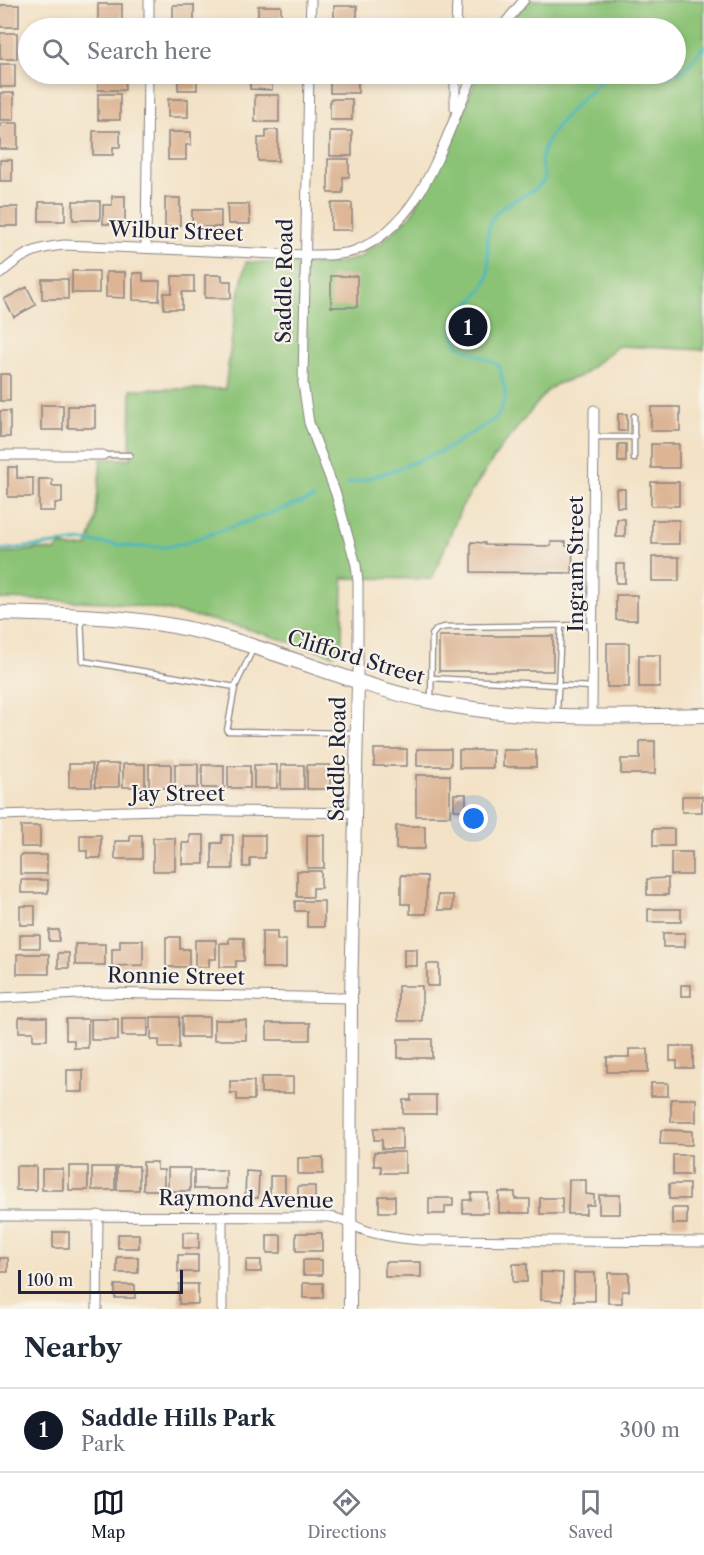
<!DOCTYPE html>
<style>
body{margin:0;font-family:"Libre Caslon Text",serif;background:#f6f6f7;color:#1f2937}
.scale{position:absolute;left:18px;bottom:15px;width:165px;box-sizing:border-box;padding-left:6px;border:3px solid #22223b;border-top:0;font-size:16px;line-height:21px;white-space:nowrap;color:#22223b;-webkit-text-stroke:4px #f7f3e8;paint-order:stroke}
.you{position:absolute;left:474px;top:819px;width:21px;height:21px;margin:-15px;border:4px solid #fff;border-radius:50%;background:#1a73e8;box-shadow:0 0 0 9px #1a73e833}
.badge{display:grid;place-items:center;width:39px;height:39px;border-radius:50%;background:#111827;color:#fff;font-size:20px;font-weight:700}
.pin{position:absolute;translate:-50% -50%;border:3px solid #fff;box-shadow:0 2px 6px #0006}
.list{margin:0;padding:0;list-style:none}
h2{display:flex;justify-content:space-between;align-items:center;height:78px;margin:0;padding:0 24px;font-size:26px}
h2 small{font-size:20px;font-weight:400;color:#747a83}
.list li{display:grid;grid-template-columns:39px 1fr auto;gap:18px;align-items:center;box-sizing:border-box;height:84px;padding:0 24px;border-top:2px solid #e0e1e3}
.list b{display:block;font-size:22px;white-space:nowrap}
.list p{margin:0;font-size:20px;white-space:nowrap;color:#747a83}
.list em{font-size:20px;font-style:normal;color:#747a83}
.icon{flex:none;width:33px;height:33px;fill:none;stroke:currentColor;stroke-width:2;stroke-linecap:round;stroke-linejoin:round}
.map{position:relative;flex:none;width:704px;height:1309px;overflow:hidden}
.search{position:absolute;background:#fff;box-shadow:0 3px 9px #0003;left:18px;right:18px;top:18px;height:66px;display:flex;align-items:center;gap:15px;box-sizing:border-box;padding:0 21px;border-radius:33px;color:#747a83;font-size:22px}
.sheet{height:162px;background:#fff}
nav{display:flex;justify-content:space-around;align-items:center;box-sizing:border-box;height:84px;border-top:2px solid #e0e1e3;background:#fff;font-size:16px;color:#747a83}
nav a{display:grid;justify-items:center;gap:3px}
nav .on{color:#111827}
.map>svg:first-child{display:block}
</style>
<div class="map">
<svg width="704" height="1309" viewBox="0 0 704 1309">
<rect width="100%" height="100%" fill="#f7f3e8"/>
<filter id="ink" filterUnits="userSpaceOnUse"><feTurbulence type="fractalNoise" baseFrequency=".0167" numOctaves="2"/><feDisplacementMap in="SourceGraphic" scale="12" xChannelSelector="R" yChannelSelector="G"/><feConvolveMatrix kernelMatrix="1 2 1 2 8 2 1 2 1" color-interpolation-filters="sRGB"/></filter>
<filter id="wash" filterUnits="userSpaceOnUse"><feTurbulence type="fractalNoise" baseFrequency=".008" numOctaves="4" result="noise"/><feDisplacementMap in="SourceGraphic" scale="24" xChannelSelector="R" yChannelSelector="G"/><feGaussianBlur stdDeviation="1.35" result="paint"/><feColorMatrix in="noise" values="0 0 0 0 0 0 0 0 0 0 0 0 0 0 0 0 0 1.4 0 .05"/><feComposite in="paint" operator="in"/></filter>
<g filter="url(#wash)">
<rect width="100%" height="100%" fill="#f3e2c6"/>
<path fill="#8bc376" stroke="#567258" stroke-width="1.5" d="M528,0H704V350L618,346L581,376L557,384L548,390L500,449L462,506L432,579L343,578L342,644L339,651L333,655L234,625L165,610L107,602L0,599V554L38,549L54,551L61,545L70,548L88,546L95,522L101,459H130L131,389H225L235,314L246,262C284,263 328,270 364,256V252L382,242L412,214L456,128L478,74H676V28H506Z"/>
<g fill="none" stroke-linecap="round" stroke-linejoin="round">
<path stroke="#47b7be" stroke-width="3" d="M666,74C684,79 693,57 704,46
M348,484L389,472L444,450L498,417L506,395L499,365L459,346L453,334L455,319C465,306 480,297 487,280C493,267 481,237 493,217C505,199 532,197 545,179C543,174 541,167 541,161C544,129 587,95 609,74
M0,550L84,541L137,547H165L185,543L314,498"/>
</g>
<g id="blocks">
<path fill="#ddb595" d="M98,4H122V28H98Z
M0,5H19V27H0Z
M173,5H194V28H173Z
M258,6H281V28H258Z
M334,6H357V28H334Z
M0,33H17V59H0Z
M0,64H15V87H0Z
M98,74H125V90H98Z
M171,74H197V90H178V77H171Z
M250,74H280V83L272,82V90L250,89Z
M330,74H358V93H330Z
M0,93H14V120H0Z
M98,94H120V120H98Z
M255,95H279V122H255Z
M168,99H188V117H168Z
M330,99H352V120H330Z
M0,123H18V149H0Z
M266,130H278V161H258V138H266Z
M93,131H120V147H113V155H93Z
M330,131H352V156H330Z
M168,132H191V145H186V160H168Z
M328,159H349V177H343V193H328Z
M0,160H12V181H0Z
M112,196H125V224H103V205H112Z
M165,198H180V227H165Z
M73,201H100V220H73Z
M39,202H65V221H39Z
M331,203H352V230H331Z
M227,204H249L250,224H228Z
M0,207H18V226H0Z
M192,210H221V227H192Z
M72,271H99V293H72Z
M106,272H125V298L106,297Z
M133,273H143V281H160L159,301L133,300Z
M205,275H222V281H231V298H205Z
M172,276H194V292H182V309H164V293H172Z
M331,276H357V307H331Z
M42,279H68V299H42Z
M27,287L36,305L14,317L4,299Z
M0,374H10V401H0Z
M41,405H63V430H41Z
M68,406H95V428H68Z
M651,407H680V431H651Z
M0,411H10V437H0Z
M618,414H627V431H618Z
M618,444H626V462H618Z
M651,444H679V468H651Z
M8,467H17V478H33V497H8Z
M39,479H52V486H62V503H55V511H39Z
M651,482H679V506H651Z
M616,489H625V507H617Z
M617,519H625V537H616Z
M652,520H679V544H652Z
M471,542L485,543V545L551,546V542H566V546H573L572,573L471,572Z
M652,557H679V581H652Z
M616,564H625V583H616Z
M616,595H637V620H616Z
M439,636H553V671H439Z
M607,643H629V687H607Z
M639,655H660V687H639Z
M640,741H655V774H621V759H640Z
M374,749H407V766H374Z
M417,749H451V766H417Z
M459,750H493V768H459Z
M503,750H536V767H503Z
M69,764H92V787H69Z
M95,764H119V787H95Z
M123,764H145V787H123Z
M149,764H171V788H149Z
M175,764H198V788H175Z
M202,765H224V788H202Z
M254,765H277V788H254Z
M281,765H304V789H281Z
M307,765H330V789H307Z
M228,766H250V788H228Z
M416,775H450V816H416Z
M454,794H466V810H454Z
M682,796H702V812H682Z
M21,826H40V847H21Z
M396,826H425V849H396Z
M653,829H674V846H653Z
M80,835H101V858H87V851H80Z
M130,835H142V859H115V841H130Z
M190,835H204V864H182V843H190Z
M222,835H233V869H212V843H222Z
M243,835H265V858H250V867H243Z
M307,835H324V868H307Z
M153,838H175V871H153Z
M671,852H692V875H671Z
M20,855H47V874H20Z
M297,871H321V888H313V897H297Z
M401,875L427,876L426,914H410V904H401Z
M668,878V895H647V879Z
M21,880H48V893H21Z
M438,895H453V910H438Z
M295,901H324V927H307V911H295Z
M20,906H35V925H20Z
M648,909H681V922H648Z
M49,930H59V941H49Z
M262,931H277V940H286V968H262Z
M663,933H685V947H663Z
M20,935H40V948H20Z
M166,937H180V949H189V967H166Z
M229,938H244V961H236V967H220V943H229Z
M120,940H143V965L112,966V949H120Z
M195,940H216V959H209V967H195Z
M75,944H105V965H75Z
M404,949H417V966H404Z
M58,953H69V968H58Z
M17,954H49V974H17Z
M427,964H439V986H427Z
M681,985H691V996H681Z
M398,986H422V1021H398Z
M19,1017H47V1040H33V1032H19Z
M151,1017H179V1048H159V1040H151Z
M182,1017H209V1037H182Z
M122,1018H148V1036H122Z
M66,1019H88V1048H74V1040H66Z
M91,1019H118V1040H91Z
M214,1020H246V1040H214Z
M267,1023H310V1040H267Z
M398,1039H432V1058H398Z
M670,1046H693V1068H677V1061H670Z
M629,1049H648V1072H607V1057H629Z
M67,1070H83V1092H67Z
M261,1077H293V1093H261Z
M230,1081H254V1100H237V1093H230Z
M651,1083H668V1096H651Z
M411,1095H436V1114H403V1100H411Z
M671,1099H696V1122H671Z
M374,1128H402V1149H382V1140H374Z
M661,1130L692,1131V1145L660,1144Z
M374,1152H405V1173H381V1166H374Z
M673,1155H691V1175H673Z
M323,1157V1174H298V1158Z
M143,1162H157V1170H164V1190H143Z
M16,1166H36V1190H16Z
M69,1166H88V1190H69Z
M117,1166H139V1190H117Z
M92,1167H115V1190H92Z
M168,1168H190V1191H168Z
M42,1169H63V1190H42Z
M194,1170H226V1189H194Z
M246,1171L259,1172L258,1198H245Z
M270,1176H285V1199H270Z
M569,1180H586V1194L594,1195V1205H586V1214H568Z
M669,1184H689V1199H669Z
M298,1186H315V1199H298Z
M499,1192H515V1199H530V1213H499Z
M471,1193H488V1213H463V1200H471Z
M599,1195H620V1214H599Z
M379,1196H395V1212H379Z
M429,1198H453V1206H445V1214H429Z
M540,1198H562V1214H540Z
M672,1208H687V1224H672Z
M53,1232H69V1248H53Z
M183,1232H199V1248H183Z
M296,1233H322V1251H296Z
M118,1234H139V1248H118Z
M267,1235H281V1253H267Z
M178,1255H198V1272H178Z
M117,1257H138V1273H117Z
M0,1258H8V1272H0Z
M246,1260H261V1272H246Z
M303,1260H322V1275H303Z
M385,1262H421V1277H385Z
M513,1264H527V1282H513Z
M541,1272L563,1273L562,1301L541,1300Z
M574,1273H595V1301H574Z
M608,1273H629V1291H622V1303H608Z
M303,1283H323V1298H303Z
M179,1284H198V1304H179Z
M115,1285H135V1298H115Z"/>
</g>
</g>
<g filter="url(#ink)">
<use href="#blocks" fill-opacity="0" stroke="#8a8280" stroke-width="1.5"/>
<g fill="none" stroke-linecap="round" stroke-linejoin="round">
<defs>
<path id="service" d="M634,416V459
M594,437H635
M103,455H130
M81,617L83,661L235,687L227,731L354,733
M431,678L592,687
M235,687L253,649
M431,700L432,635L437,629L445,627L593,625
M557,713L561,626"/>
<path id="minor" d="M149,28V0
M310,28L311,0
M456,28L457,0
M501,28L524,0
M309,74L303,383L309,423L336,494L356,565L358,582V681
M455,108V74
M146,247L148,74
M0,274C22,254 35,248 64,245L304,255C320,255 338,256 354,251C425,224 444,135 474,74
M0,455H103
M592,718L594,410
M0,815L159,810L356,813
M0,998L99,993L351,998
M0,1216L328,1217C343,1218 351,1225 364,1230C382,1236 401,1238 420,1240L704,1242
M97,1309L98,1215
M222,1309V1216"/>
<path id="tertiary" d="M350,1309L351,998L358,681"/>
<path id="secondary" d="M0,613C80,615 151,616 229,639C294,658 358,685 424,700C516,721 610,717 704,715"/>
</defs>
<use href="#service" stroke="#8a8280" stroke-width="7"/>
<use href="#minor" stroke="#8a8280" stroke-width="11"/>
<use href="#tertiary" stroke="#8a8280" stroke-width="14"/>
<use href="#secondary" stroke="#8a8280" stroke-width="16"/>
<use href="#service" stroke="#fff" stroke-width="4.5"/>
<use href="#minor" stroke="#fff" stroke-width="9"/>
<use href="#tertiary" stroke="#fff" stroke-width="12"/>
<use href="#secondary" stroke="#fff" stroke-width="14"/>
</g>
</g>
<g text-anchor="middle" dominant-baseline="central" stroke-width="4.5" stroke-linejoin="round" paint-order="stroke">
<g font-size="21" fill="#22223b" stroke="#f7f3e8">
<text transform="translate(176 231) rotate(2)">Wilbur Street</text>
<text transform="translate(284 281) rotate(-89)">Saddle Road</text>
<text transform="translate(575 564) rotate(-90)">Ingram Street</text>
<text transform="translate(356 657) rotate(17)">Clifford Street</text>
<text transform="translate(337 759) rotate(-89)">Saddle Road</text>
<text x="178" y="793">Jay Street</text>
<text transform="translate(176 976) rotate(1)">Ronnie Street</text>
<text transform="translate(246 1199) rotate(1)">Raymond Avenue</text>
</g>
</g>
</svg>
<div class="scale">100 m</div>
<div class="you"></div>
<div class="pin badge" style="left:468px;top:327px">1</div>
<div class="search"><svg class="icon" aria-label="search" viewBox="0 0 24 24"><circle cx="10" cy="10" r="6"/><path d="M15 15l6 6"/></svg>Search here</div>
</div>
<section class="sheet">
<h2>Nearby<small></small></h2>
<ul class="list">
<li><span class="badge">1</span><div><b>Saddle Hills Park</b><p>Park</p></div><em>300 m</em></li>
</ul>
</section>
<nav>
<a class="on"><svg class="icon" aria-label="map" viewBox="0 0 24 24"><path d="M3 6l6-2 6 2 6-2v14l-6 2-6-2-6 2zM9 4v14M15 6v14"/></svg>Map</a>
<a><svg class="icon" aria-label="directions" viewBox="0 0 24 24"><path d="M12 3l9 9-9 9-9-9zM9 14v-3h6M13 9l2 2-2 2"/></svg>Directions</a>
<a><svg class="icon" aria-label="saved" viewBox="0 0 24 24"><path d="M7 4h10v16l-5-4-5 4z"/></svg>Saved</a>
</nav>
